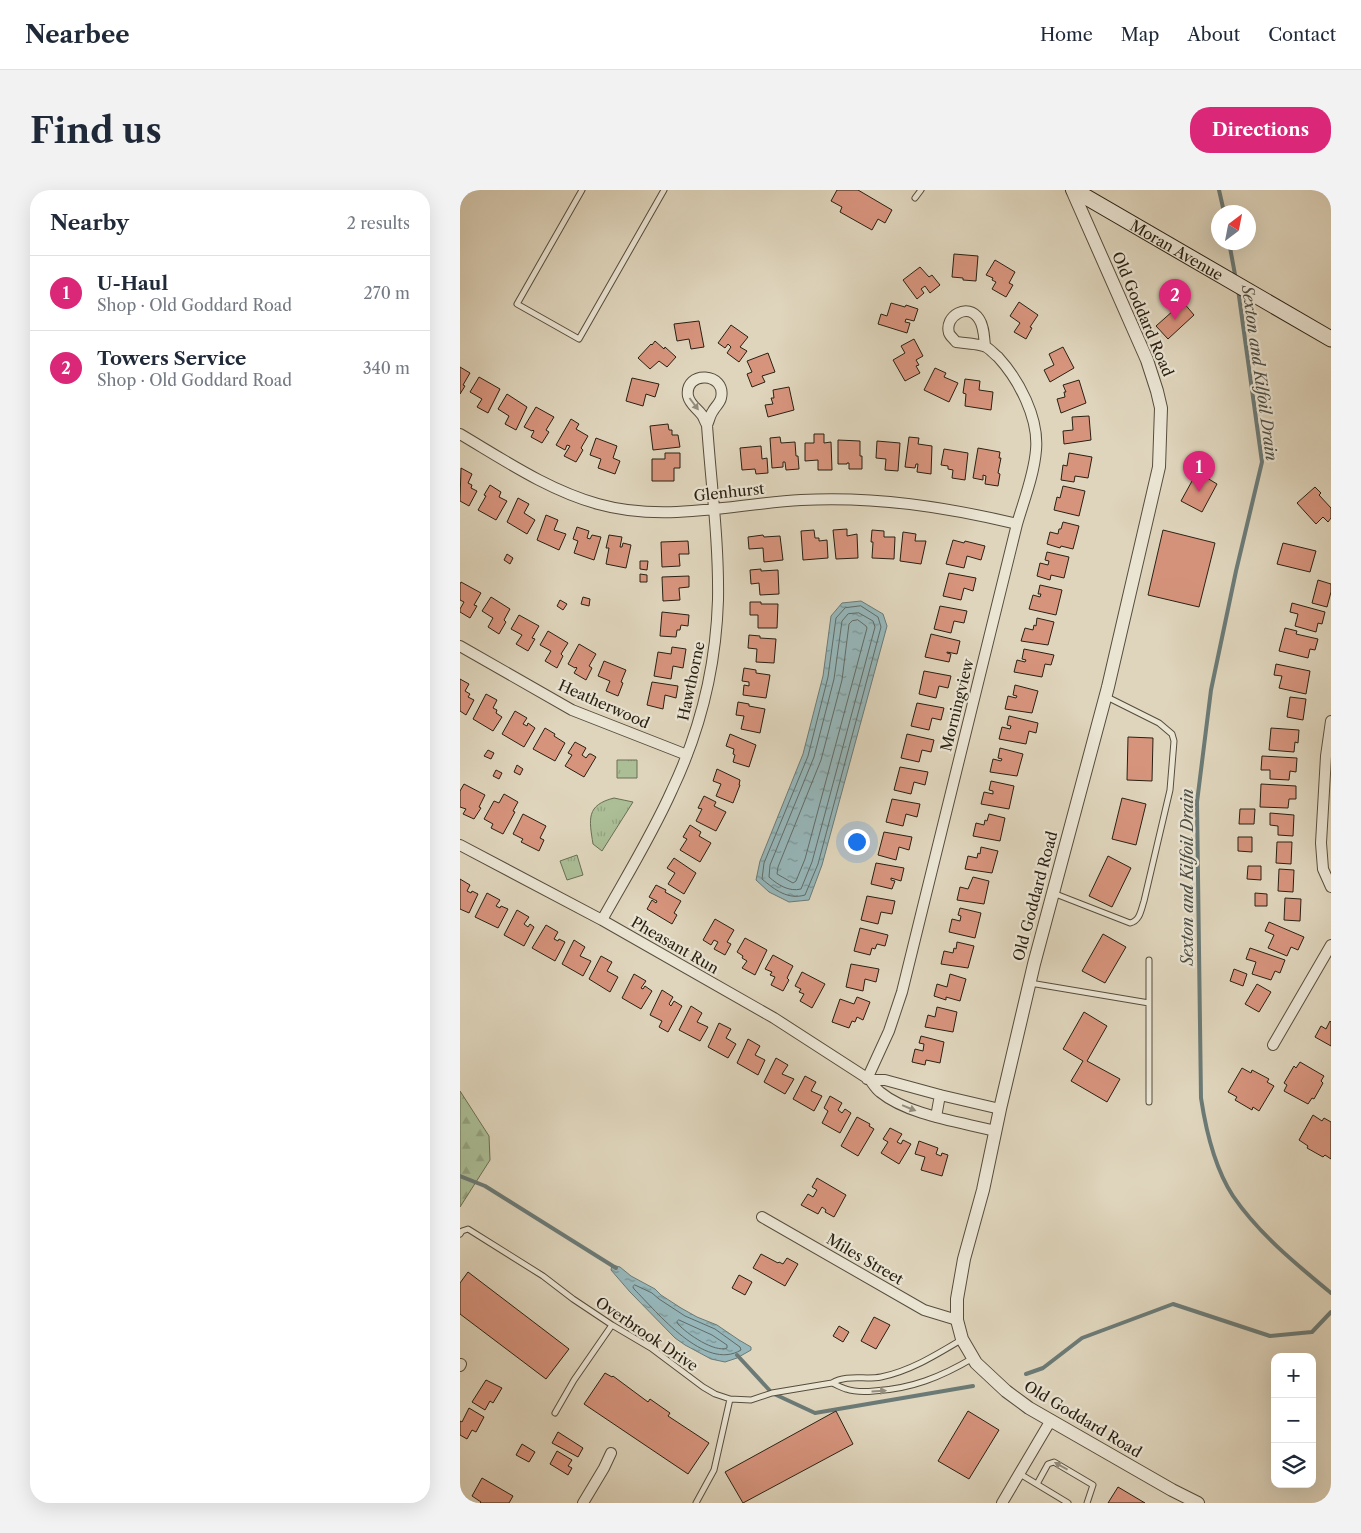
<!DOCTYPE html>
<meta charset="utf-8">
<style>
body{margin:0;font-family:"Libre Caslon Text",serif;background:#f2f2f3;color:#1f2937}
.controls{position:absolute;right:15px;bottom:15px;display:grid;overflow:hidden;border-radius:10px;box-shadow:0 5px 20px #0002}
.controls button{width:45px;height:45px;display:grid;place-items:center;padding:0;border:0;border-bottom:1px solid #e0e1e3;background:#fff;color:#1f2937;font:25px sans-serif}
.compass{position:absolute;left:751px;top:15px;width:45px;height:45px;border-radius:50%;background:#fff;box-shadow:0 5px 20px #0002;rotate:32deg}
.you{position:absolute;left:396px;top:651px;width:18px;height:18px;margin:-12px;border:4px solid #fff;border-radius:50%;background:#1a73e8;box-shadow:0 0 0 8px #1a73e833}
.badge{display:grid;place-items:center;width:32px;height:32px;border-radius:50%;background:#db2777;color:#fff;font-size:16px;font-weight:700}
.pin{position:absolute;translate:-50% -41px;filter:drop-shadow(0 1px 2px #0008)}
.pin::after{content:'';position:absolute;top:26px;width:18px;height:15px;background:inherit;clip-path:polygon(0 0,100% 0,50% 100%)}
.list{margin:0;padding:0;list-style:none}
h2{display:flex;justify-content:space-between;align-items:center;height:65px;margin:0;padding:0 20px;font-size:21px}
h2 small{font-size:16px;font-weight:400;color:#747a83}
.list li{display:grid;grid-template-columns:32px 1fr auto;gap:15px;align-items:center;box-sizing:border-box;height:75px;padding:0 20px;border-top:1px solid #e0e1e3}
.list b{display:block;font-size:19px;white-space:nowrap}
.list p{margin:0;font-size:16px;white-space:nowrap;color:#747a83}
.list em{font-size:16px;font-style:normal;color:#747a83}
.icon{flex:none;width:28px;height:28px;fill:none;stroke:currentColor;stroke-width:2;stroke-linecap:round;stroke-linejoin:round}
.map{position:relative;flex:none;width:871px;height:1313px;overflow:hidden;border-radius:20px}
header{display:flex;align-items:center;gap:30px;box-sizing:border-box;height:70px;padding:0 25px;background:#fff;border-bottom:1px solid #e0e1e3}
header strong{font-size:24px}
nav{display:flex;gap:28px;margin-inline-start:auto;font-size:18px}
.intro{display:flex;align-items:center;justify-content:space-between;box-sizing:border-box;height:120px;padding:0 30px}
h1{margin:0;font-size:35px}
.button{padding:12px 22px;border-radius:20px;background:#db2777;color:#fff;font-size:18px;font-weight:700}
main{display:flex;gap:30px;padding:0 30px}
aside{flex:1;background:#fff;border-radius:20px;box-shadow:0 5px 20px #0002}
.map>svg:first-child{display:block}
</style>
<header>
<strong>Nearbee</strong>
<nav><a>Home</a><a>Map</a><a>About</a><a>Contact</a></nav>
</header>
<div class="intro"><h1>Find us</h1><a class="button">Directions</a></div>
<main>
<aside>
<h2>Nearby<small>2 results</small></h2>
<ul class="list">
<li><span class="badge">1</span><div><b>U-Haul</b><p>Shop · Old Goddard Road</p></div><em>270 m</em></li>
<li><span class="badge">2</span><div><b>Towers Service</b><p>Shop · Old Goddard Road</p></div><em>340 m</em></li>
</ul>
</aside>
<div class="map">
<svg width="871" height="1313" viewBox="0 0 871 1313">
<defs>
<pattern id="grass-tufts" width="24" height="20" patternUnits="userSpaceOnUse" patternTransform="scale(1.25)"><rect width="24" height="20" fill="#abbe96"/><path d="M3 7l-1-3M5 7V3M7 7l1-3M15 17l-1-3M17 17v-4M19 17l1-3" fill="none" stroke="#93a380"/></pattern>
<pattern id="forest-firs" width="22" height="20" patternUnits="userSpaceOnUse" patternTransform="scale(1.25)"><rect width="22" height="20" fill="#abbe96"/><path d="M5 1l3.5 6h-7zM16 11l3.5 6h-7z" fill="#93a380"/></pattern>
<pattern id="water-ripples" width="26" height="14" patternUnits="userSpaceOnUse" patternTransform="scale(1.25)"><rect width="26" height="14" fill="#96b6b9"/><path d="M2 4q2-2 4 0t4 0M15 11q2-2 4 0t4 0" fill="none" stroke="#7b9495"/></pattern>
</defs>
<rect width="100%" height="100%" fill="#dfd5bc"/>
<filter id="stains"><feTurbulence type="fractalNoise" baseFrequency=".004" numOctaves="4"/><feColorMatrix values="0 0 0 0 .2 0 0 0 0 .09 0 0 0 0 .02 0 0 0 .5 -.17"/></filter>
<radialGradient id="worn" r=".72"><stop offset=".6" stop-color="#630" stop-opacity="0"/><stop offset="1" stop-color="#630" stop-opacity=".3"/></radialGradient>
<path fill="url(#grass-tufts)" stroke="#6a6f54" d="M157,570H177V588H157Z
M154,608L173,612L142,661L133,654C129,629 126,615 154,608Z
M117,665L123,685L107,690L100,671Z"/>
<path fill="url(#forest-firs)" stroke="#6a6f54" d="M0,901L29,946L30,970L0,1017Z"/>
<path fill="url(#water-ripples)" stroke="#6b7a76" d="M401,411L423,424L427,436L362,675L349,710L329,712L309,702L296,690L300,671L343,564L363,486L371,426L382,413Z
M152,1075L160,1077L171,1086L195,1099L201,1105L221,1118L237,1127L257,1135L279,1150L291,1157V1160L277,1168L265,1172L251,1169L225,1155L215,1148L170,1102L151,1080Z"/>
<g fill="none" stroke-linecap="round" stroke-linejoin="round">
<path stroke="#606b66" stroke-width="1" d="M401,416L418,427L421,437L358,674L345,705C328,710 315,700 302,689L304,673L348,566L368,487L376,428L385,418Z
M399,423L413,431L415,437L352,672L341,699C329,702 318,695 309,687L310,675L354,567L374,489L382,431L388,424Z
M398,430L406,436L407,438L345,669L336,691L333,693L317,684L318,677L361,570L382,490L389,434L392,431Z
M175,1095L192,1103L199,1109L225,1126L255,1139L280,1157L281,1160C245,1182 197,1122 174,1099L173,1097Z
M219,1130L252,1145L267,1155V1158C255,1163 227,1144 218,1134L217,1132Z"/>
<path stroke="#6b7a76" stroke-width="4" d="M759,0L764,22
M769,52L776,90
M778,99L802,272L776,381L751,500L737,612L741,908C746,941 754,977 773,1006C799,1044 836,1074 871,1103
M0,986L25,996L156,1078
M277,1165L312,1203L355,1223L513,1196
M566,1184L583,1178L622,1148L713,1114L810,1146L852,1142L871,1122"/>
</g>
<path fill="#d7947d" stroke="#2a2012" d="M377,0H398L432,20L425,33L418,29L412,40L380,22L382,17L371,11Z
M494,64L518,66L516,91L503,90V88L492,87Z
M535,70L555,82L549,93L553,95L546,107L532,99L536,92L532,90L533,88L526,85Z
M460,77L469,87L472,85L480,95L470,103L465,96L461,99L464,103L457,109L443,90Z
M559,112L578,125L570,137L572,138L566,149L554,142L560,133L550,126Z
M723,112L734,125L708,149L696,136Z
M431,113L445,117L446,115L458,119L454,131L446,129L445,132L450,133L447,143L418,134L421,124L427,126Z
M239,131L244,157L231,159L229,149L217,151L214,134Z
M271,135L288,147L280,157L287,161L279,172L267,163L271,157L268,154L265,158L258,153Z
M454,149L463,166L456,170L459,175L456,176L460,183L445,191L433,170L445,163L441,156Z
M195,151L204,159L205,157L216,167L207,177L199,171L190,179L178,168L191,154L192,155Z
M603,157L614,178L590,192L584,180L594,175L589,164Z
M308,163L315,182L302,186L305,192L292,197L287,184L292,182L287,171Z
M0,177L10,183L3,195L5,196L0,204Z
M475,178L486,183L484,187L498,193L489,212L464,200Z
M19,187L40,199L28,223L17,217L22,209L10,202Z
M172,188L199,194L195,207L186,204L183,216L166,211Z
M505,189L520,191L519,200L533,202L531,220L505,216L506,204L503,203Z
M619,190L626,213L601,223L597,209L605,207L604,202H606L603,195Z
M329,197L334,220L308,227L305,215L313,214L311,208H314L313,200Z
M47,204L67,217L56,240L45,234L49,226L38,219Z
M76,217L94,227L86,240L89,242L82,253L71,247L74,241L73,240L72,241L64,237Z
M629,226L631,250L604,254L603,241L613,240L612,227Z
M111,229L119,234L116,239L128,246L121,258L123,260L116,272L104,266L110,256L107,255L105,260L96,255Z
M208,234L209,240H212V245H218L220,257L193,260L190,236Z
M354,244H364V253L371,252L372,280H358V270L345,271V253H354Z
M320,247L321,253L335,252L336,266H338L339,279L326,280L325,272H323V277L312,278L310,248Z
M449,247L459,248L458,254L472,256L471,284L457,282L458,274H456L455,278L445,277Z
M136,248L157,256L153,268L160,271L155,284L138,278L141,269L130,265Z
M378,250L400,251V266H402V279H389V273H387V274H378Z
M417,251L440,253L438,281L425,280L426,269L416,268Z
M301,256L302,269L307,268L308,283L296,284L295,279L282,280L280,258Z
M518,258L540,262L539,268H541L538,283L540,284L538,296L525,294L526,286L523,285V290L513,288Z
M484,259L508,263L505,290L492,288L493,280L488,279V276L481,275Z
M205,263H220V278H214V291H192V269H205Z
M609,263L632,267L628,288L615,286L614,292L601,290L603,275L607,276Z
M1,278L12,284L8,293L12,295L11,298L17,301L9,316L0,311Z
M737,282L757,294L742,322L721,311Z
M30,295L41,302L39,307L47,311L36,330L18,320L26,306L24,305Z
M603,296L625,301L619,326L594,320L597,307L600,308Z
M855,297L861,303L859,305L871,318V328L868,332L863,327L856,334L837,313Z
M58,308L69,314L64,323L75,330L67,344L47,332Z
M86,325L98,330L94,340L106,344L99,360L77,350Z
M603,332L619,336L613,359L601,356L600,358L587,354L590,342L598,344L599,339H601Z
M117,337L129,341L127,348L130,349L132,345L141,347L134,370L114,363L118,351L113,349Z
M387,339V346L397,344L398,368L376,369L373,340Z
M354,340L355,348H359V351L367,350L368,368L343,370L341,341Z
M412,340L424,341V347H435L434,369L412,368L413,352H411Z
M703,340L755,353L739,417L688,405Z
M443,342L456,344L455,351H466L461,374L440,371Z
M149,345L162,347L160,357H162L163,353L171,355L166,378L146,374L149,358H146Z
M303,345L304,347L320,346L323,370L304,372L303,358L289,359L288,347Z
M493,350L504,353L505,351L525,356L521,370L507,366L504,378L486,374Z
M228,351L229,364H219L220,376L202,377L201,352Z
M823,353L856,361L850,382L817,374Z
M587,362L609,367L604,388L591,385L590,390L577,386L580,373L588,375L589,371L585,370Z
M47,364L53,368L50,374L44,370Z
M180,371H188L187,380L180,379Z
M301,379V381L318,380L319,404L300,405L299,393L291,394L290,380Z
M489,383L516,388L513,401L504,398L501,410L483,406Z
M180,384L187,385V392H180Z
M229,386V397L219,398L220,410L203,411L202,387Z
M858,390L871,394V402L867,417L852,413Z
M1,392L21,403L14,415L17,416L10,428L0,422V419L4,412L0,410V394Z
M580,395L602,400L596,425L569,419L573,405L580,407L581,404H578Z
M31,407L50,419L44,430L46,432L39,444L28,437L33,428L22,421Z
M123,407L130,409L129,416L121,414Z
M100,410L107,414L103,420L97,416Z
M290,412H301V414H318L317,438H298V425H290Z
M832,413L865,422L862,434L858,433L856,442L835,436L838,424L830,422Z
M480,416L507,421L504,433L494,431L491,443L474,439Z
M202,422L229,425L228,436L221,435L220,440H217L216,447L200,446Z
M59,425L79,436L72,448L75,449L68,461L56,454L62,445L51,439Z
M577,428L594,432L588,455L561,451L565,438L573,440L574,435L576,436Z
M825,438L837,441L836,444L858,449L855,460L850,459L848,468L819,461Z
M88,441L108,453L101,464L103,466L97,478L85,471L91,461L80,455Z
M471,444L500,451L497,464L487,462V463L491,464L489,472L465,467Z
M289,445L300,446V448L316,449L314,473L296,472L297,459L288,458Z
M119,454L136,464L129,476L132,478L126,490L114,483L117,478L116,477L115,478L108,474Z
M212,457L226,459L223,478L213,476L211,489L194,486L198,462L211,464Z
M564,459L594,465L591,475L585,474L582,487L554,482L557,470L565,472L566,470L562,469Z
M144,471L166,480L161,492L163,493L158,506L146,501L150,491L138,486Z
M816,474L850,481L846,504L819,498L822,486L814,485Z
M284,478L296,480V483L310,485L306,508L283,505L284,495L289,496V492L282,491Z
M464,481L491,486L488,498L479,496L476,508L459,504Z
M0,489L9,494L5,501L10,504L8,507L14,510L6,525L0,521Z
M192,492L218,496L216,508L205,505L203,519L187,515Z
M555,495L578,501L572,523L545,519L548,506L556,508L557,506L553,505Z
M26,504L37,510L33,518L37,520L36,523L42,527L33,541L13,529Z
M830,507L846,509L843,530L827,527Z
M278,512L289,514V516L305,519L300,543L281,539L284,526L276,525Z
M457,513L484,518L481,530L472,528L469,540L451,536Z
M55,521L67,528L63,534L67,536L68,533L75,538L64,557L42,544Z
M549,526L578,533L576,543L569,541L566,554L539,549L542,537L550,539L551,536L547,535Z
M85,538L95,544L94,546L105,553L95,571L73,559Z
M811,538L839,540L838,553L835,552L834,562L809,560Z
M270,544L296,555L289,577L273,572L275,565L273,564L274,559L266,556Z
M447,544L474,550L471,562L462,560L459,572L441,568Z
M668,547L693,548L692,591L667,590Z
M115,552L126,558L122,565L126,568L129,564H131L136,567L124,587L105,576L112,565L108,563Z
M540,558L563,564L557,586L530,582L533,569L541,571L542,569L538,568Z
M28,560L34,563L31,569L24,566Z
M802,566L837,568L836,582L830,581L829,590L810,589V580H801Z
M57,575L63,579L60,585L54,582Z
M440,577L468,582L465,595L454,592L451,604L434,600Z
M257,579L280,590L279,595H280L273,613L256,606L261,594L253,591Z
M36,580L42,583L39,589L33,586Z
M531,591L554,596L549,619L521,614L524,602L533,604V601L529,600Z
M4,594L25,605L19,617L21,618L14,629L3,624L6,619L0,617V601Z
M801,594L836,596V609H829L828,618L800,617Z
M44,604L58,612L53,621L55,622L43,644L31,638L33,634L24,629L34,611L39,613Z
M244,606L256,612L254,616L266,622L256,641L236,631L242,619L238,618Z
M662,608L686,614L676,655L652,649Z
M432,609L460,614L457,627L446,624L443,636L426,632Z
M780,619H795L794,634H779Z
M810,623L834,625L833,646L818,645V636L810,635Z
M63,624L86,636L80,648L84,650L79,661L61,652L63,649L53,644Z
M529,624L545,628L540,651L513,646L516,633L524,635L525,630L527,631Z
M230,635L241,642L239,646L251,653L240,672L220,660L227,649L223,647Z
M424,642L452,647L449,660L439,657L436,670L418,665Z
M778,647H792V662L778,661Z
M817,652H832L831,674L816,673Z
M521,657L538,661L532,683L505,679L508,666L517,668L518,663L520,664Z
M648,666L671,678L652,717L629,706Z
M214,668L236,683L224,704L208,694L215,683L207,678Z
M416,673L444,678L441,691L431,688V690L435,691L432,699L411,694Z
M788,676H801V690L787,689Z
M819,679L834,680L833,702L818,701Z
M513,687L529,691L524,714L497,710L500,697L508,699Z
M0,689L10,695L7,701L11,703L12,701L18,704L9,723L0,719Z
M196,695L206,700L205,702L221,711L214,723L217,725L212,734L187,719L192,710L196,713L197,711L189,707Z
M27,703L40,710L36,716L40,718L41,716L48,719L38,738L15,727Z
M795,703L807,704V716H795Z
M407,706L435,711L432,724L421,722L418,734L401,730Z
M825,708L841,709L840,731L824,730Z
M500,718L521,723L515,748L489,742L492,729L500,731L501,726L498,725Z
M57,720L69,727L64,734L68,737L70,734L74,737L64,756L44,745Z
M255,729L274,740L267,752L271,754L265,765L254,759L258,752L254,750L251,755L243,750Z
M809,732L844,747L838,760L831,757L827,766L808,758L814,745L805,741Z
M86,735L98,742L94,749L98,751L99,749L105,752L95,771L72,758Z
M400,738L428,745L425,756L417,754L415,759L412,758L410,765L394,761Z
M643,744L666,757L645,793L622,781Z
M285,748L307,760L295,785L282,778L287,771L282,768L283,766L277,762Z
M114,750L125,757L120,766L131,771L123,786L102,774Z
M497,752L514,756L508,778L481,774L484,761L493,763L494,758L496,759Z
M790,758L825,770L820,783L815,781L811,790L792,784L796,772L786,769Z
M313,765L333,776L327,788L329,790L323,801L311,795L315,787L310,785L312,782L305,779Z
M141,766L152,772L147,781L158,787L150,802L129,789Z
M391,774L419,779L416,792L405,789L403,801L386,797Z
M774,779L787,784L783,796L770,791Z
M342,782L365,794L352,818L340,811L344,804L339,802L341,799L335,796Z
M174,784L186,791L181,798L183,799L185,796L192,801L181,819L162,808Z
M490,784L506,789L500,811L486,807V810L474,806L477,794L487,797Z
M797,794L811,802L799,822L785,814Z
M202,800L213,807L209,814L211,816L214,811L222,816L208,842L199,837L202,831L190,825Z
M397,807L410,812L403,830L397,827L395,832L392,831L389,838L372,832L380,809L394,814Z
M231,816L242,823L237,832L248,837L240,851L219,840Z
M477,817L497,822L493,842L465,837L468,825L475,827Z
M624,822L647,836L627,871L660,889L647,912L611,891L623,871L603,859Z
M870,831L871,832V856L855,847L861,836L866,839Z
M259,833L271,839L266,848L276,854L268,868L248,857Z
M461,846L484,852L480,873L466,870L465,875L452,872L455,859L463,861L464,854L459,853Z
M288,849L300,856L295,865L305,870L298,885L277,873Z
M316,868L328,875L322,884L334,889L325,904L304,892Z
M840,872L864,886L861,891L863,893L854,909L852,908L848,914L824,901L827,895L824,893L834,876L836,878Z
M782,878L791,883L792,880L809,889L807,892L814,896L799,921L793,917L792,920L775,910L777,907L768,902Z
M345,886L356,892L351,901L362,906L354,921L333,909Z
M370,906L382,913L378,920L382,923L385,919L391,923L380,943L362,933L368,921L364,918Z
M853,925L862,931L864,928L871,932V969L865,965L863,967L847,958L848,956L839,950Z
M397,927L410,934L409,936L414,939L398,966L381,956Z
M430,938L442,944L437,952L441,954L443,950L451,954L439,974L421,963L428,952L423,949Z
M459,951L478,958L476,964L481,966L482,963L488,965L482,986L461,980L465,967L455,964Z
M357,988L386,1005L374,1027L365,1022L366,1020L362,1017L358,1024L341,1015L348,1004L353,1007L357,1000L352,997Z
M301,1064L318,1073L319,1072L323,1074L327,1068L338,1074L325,1096L293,1078Z
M8,1082L109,1159L86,1189L0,1124V1093Z
M279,1085L292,1092L285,1105L272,1098Z
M414,1127L430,1135L416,1159L401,1151Z
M379,1136L389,1142L383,1152L373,1146Z
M145,1183L152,1187L153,1186L188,1212L190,1209L210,1223L208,1226L249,1253L228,1284L124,1214Z
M26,1190L42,1198L33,1213L30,1211L25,1220L12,1212Z
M9,1218L24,1227L16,1242L12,1240L7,1249L0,1245V1231L2,1232Z
M376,1221L393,1254L283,1313L265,1282Z
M508,1221L539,1240L509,1289L478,1271Z
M98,1242L123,1258L118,1267L92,1253Z
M62,1254L75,1262L69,1272L56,1265Z
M97,1261L112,1270L108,1276L112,1278L108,1285L90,1274Z
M22,1288L53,1306L49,1313H20L21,1312L12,1306Z
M658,1297L685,1313H648Z"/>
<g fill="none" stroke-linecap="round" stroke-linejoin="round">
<defs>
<path id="service" d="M122,0L57,114L119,149L204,0
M455,8L461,0
M593,703L670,733C680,731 681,720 684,711L710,600L714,551L712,544L699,533L647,507
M689,770V912
M570,793L689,813
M0,1044L2,1041L8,1039L83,1086L113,1109L152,1135L191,1158L243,1197L255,1204L270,1209L291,1210L312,1203L372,1193C387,1184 405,1190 421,1187C450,1181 476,1165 501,1150
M372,1193C377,1195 382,1198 386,1199C395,1202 404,1202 414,1201C451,1199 481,1187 513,1168
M95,1223L114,1190L152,1135
M560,1284L608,1313
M577,1294L588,1274L594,1272L633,1295L627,1313
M236,1313L254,1280L270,1209"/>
<path id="minor" d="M0,244C44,270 88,300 138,314C205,333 273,314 341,310C415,306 486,317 557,334
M0,456L112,520L227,565
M871,531L866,566L861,653L863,679L871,697
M0,655L142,730L314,828L410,890C413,894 416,899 420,902C448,925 500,932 535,941
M142,730C166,687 192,645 212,600C240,541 256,475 258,410C259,352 251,293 247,235C245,232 244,228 242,225C237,218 230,215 228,206C224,180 267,182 261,208C260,213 255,217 253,221C250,225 249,231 247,235
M813,855L871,755
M407,889L429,841L442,802L557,334C564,310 574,285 576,260C579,228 559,190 538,167C534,164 530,159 526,157C521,154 504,153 496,152C494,149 490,146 489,143C484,126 508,112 519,129C524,136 524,147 525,156
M410,890H425L480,905L540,919
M476,927L480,905
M302,1027L464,1120L497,1130
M0,1176L1,1174
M123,1313L144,1278L151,1263
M542,1313L591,1230"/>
<path id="tertiary" d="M612,0L687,170L697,201L701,218L699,277L648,497L574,774L540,919L523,1000L504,1069L497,1109V1130L502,1149L516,1173L546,1201L569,1218L712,1300L738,1313"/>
<g id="secondary">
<path id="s1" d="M614,0L871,149"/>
</g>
</defs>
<use href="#service" stroke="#574d3c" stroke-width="7"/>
<use href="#minor" stroke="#574d3c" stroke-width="12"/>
<use href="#tertiary" stroke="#574d3c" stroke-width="14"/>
<use href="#secondary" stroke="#2a2012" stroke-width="17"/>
<use href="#service" stroke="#eae4d3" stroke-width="5"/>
<use href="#minor" stroke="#eae4d3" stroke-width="10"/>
<use href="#tertiary" stroke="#eae4d3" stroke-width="12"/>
<use href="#secondary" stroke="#eae4d3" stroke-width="15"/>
</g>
<defs><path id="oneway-solid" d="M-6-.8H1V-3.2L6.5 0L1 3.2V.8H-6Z" transform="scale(1.25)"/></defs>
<g fill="#948c7c">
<use href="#oneway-solid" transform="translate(234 214) rotate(53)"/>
<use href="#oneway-solid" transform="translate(449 918) rotate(22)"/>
<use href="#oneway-solid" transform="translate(419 1201) rotate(-4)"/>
<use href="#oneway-solid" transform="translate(601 1276) rotate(-151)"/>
</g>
<g text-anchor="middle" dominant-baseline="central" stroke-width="4.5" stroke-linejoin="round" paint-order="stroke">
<g font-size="15" fill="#2a2012" stroke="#eae4d3">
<text stroke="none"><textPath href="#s1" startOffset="119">Moran Avenue</textPath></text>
<text transform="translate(683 124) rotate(67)">Old Goddard Road</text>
<text transform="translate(269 302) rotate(-6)">Glenhurst</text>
<text transform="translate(231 491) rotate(-78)">Hawthorne</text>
<text transform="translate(144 514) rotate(24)">Heatherwood</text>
<text transform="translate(497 515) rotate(-76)">Morningview</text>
<text transform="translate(575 706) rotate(-75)">Old Goddard Road</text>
<text transform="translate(215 755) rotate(30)">Pheasant Run</text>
<text transform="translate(405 1069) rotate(30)">Miles Street</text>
<text transform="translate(187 1144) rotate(34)">Overbrook Drive</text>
<text transform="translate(623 1229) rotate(31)">Old Goddard Road</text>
</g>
<g font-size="16" font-style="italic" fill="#4a4d44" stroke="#eae4d3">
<text transform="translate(800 183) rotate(82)">Sexton and Kilfoil Drain</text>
<text transform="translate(727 687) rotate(-90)">Sexton and Kilfoil Drain</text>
</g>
</g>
<rect width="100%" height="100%" filter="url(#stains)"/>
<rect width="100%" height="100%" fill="url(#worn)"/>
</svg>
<div class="controls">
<button>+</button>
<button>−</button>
<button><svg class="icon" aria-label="layers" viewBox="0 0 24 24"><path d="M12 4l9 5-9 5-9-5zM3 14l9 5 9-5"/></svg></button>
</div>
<svg class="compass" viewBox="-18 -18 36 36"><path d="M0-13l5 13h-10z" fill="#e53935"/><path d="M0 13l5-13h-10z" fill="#747a83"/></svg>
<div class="you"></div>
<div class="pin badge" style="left:739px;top:302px">1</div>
<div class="pin badge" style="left:715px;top:130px">2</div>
</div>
</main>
